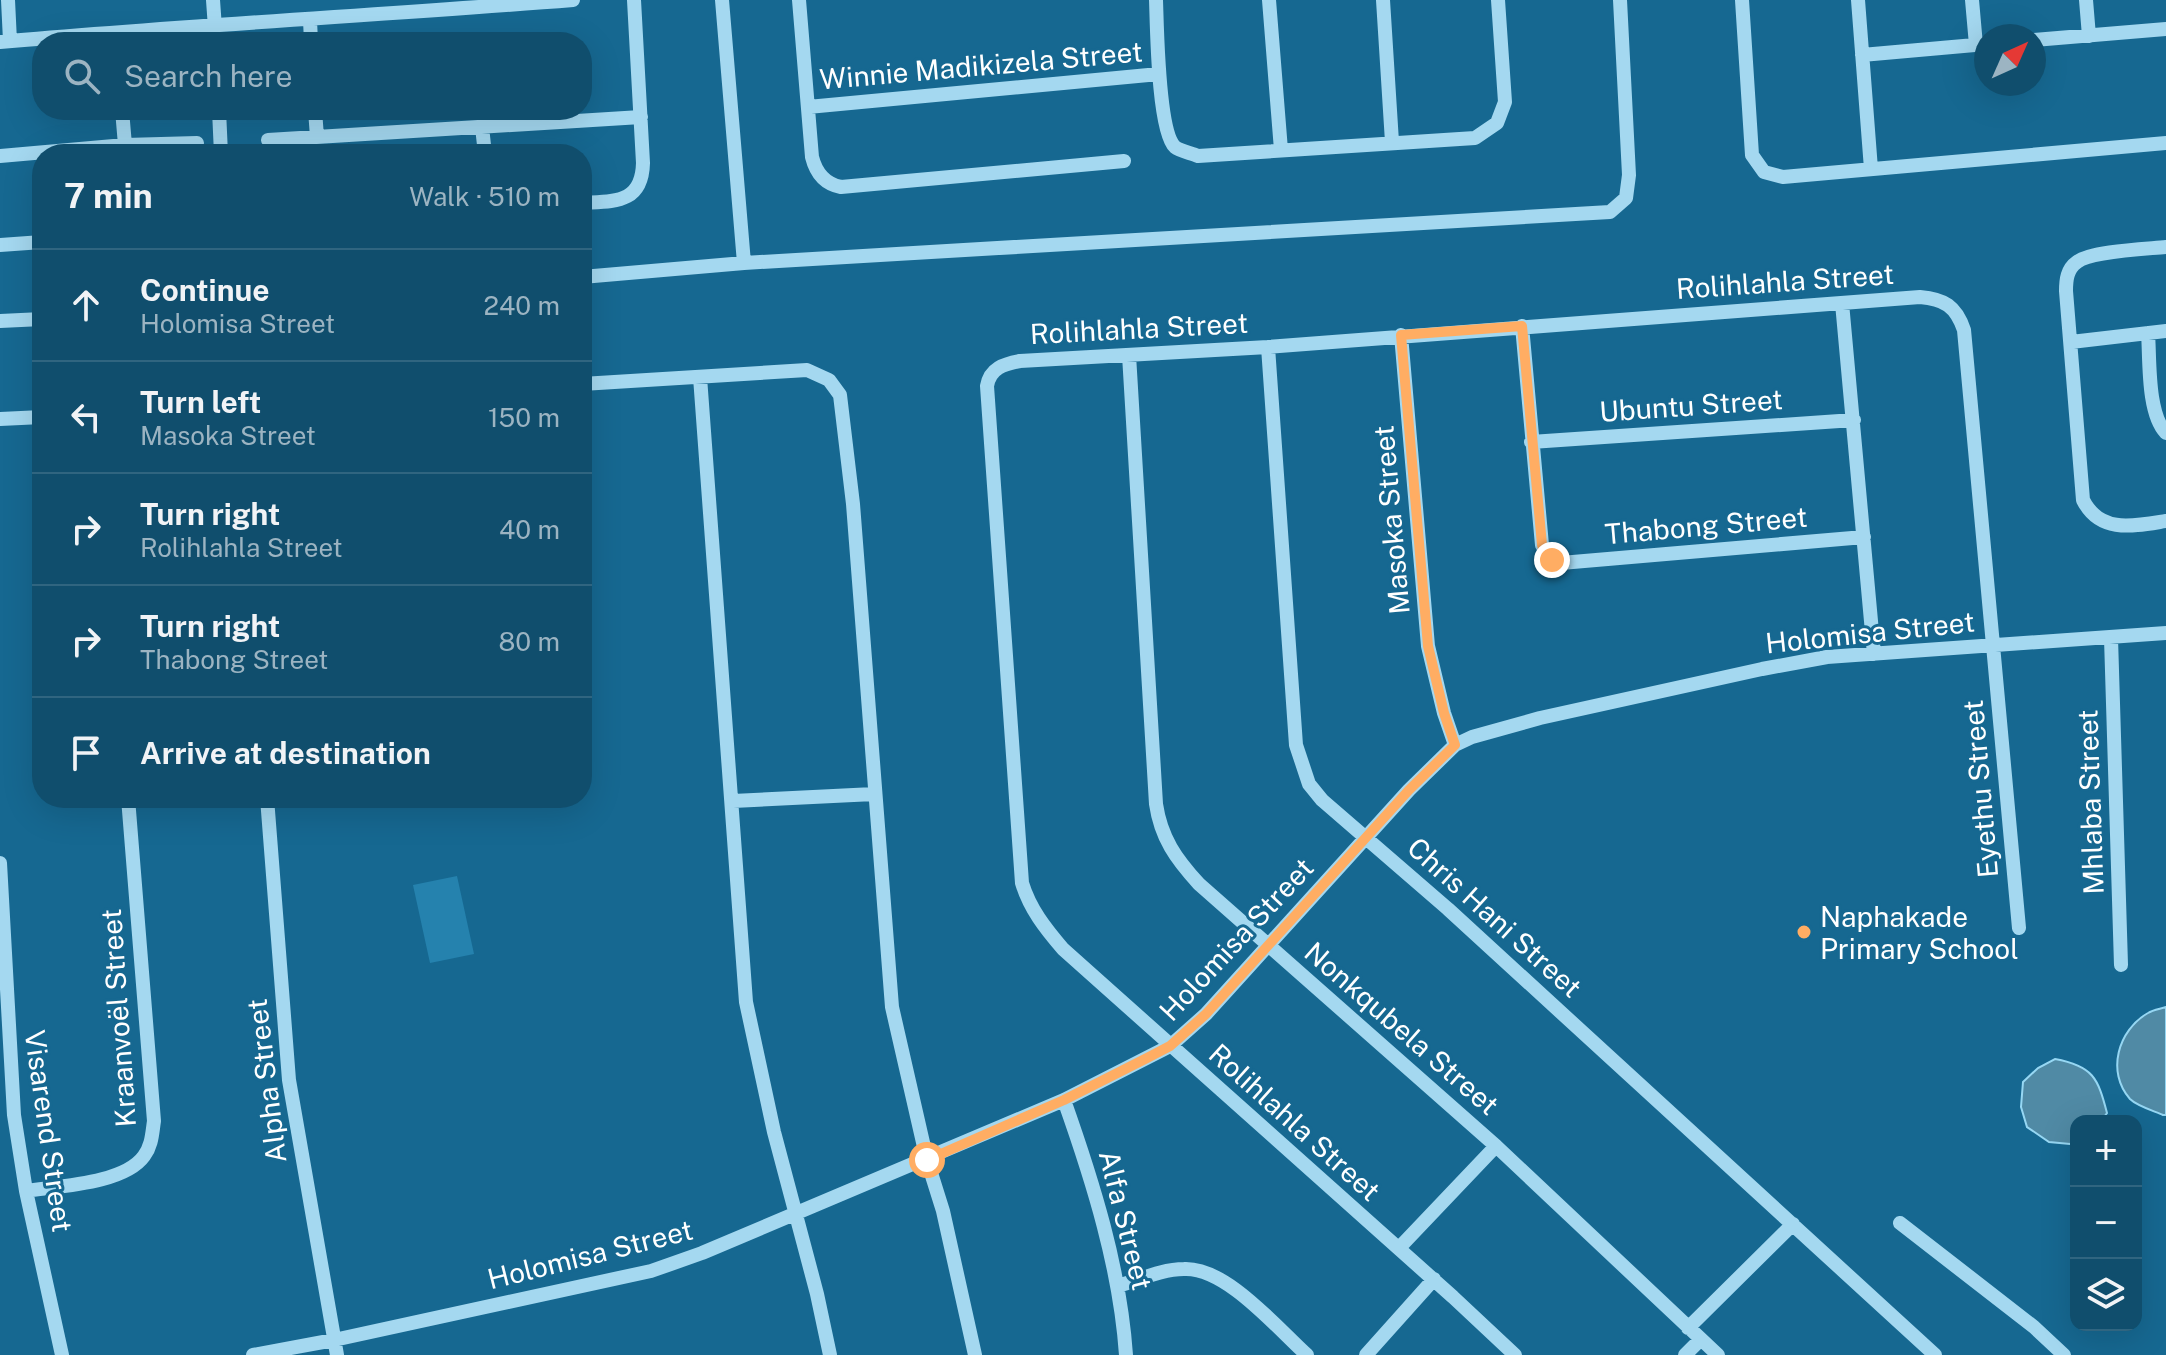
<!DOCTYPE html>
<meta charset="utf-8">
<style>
body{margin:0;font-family:"Public Sans",sans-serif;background:#195572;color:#f1f3f6}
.controls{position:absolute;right:24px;bottom:24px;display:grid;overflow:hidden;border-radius:16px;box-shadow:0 8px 32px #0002}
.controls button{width:72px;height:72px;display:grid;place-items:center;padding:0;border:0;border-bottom:2px solid #306580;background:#104e6d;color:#f1f3f6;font:40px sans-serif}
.compass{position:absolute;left:1974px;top:24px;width:72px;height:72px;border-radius:50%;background:#104e6d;box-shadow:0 8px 32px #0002;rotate:45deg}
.stop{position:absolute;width:24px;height:24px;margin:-18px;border:6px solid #ffad63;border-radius:50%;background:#fff}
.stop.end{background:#ffad63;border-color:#fff;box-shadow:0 2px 8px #0008}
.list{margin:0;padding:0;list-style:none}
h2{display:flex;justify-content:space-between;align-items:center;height:104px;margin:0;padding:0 32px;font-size:34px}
h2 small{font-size:26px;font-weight:400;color:#9cb4c2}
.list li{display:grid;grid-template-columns:52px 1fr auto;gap:24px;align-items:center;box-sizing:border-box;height:112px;padding:0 32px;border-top:2px solid #306580}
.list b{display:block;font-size:30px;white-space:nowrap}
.list p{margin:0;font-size:26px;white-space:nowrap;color:#9cb4c2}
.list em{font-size:26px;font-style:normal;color:#9cb4c2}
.icon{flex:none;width:44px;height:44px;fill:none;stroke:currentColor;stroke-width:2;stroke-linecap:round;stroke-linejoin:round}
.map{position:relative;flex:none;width:2166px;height:1355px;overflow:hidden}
.search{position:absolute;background:#104e6d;box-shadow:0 8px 32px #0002;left:32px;top:32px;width:560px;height:88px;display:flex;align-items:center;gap:20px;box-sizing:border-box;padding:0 28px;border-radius:32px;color:#9cb4c2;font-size:30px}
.panel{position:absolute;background:#104e6d;box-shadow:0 8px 32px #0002;left:32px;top:144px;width:560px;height:664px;border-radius:32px}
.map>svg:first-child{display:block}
</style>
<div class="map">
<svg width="2166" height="1355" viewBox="0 0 2166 1355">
<rect width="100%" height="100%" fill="#166891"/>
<path fill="#2582ae" d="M457,876L474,954L430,963L413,885Z"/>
<path fill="#508aa5" stroke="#96d7f3" stroke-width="2" d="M2166,1007V1115H2163C2154,1111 2137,1106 2130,1099C2106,1072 2118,1030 2148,1013C2153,1010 2160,1009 2166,1007Z
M2055,1059C2093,1066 2098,1078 2107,1113L2101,1121H2076V1141L2070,1144L2049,1142L2027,1127L2021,1107L2023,1082L2038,1068Z"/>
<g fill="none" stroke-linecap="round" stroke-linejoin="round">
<path stroke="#a4d8f0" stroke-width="14" d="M8,0L10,41
M213,0L216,42
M722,0L744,263
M799,0L812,157C816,173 825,184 841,187L1124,161
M1156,0C1157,26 1158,131 1175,147C1180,151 1191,153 1198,156L1475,138L1497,123L1505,102L1498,0
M1269,0L1281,150
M1383,0L1392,142
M1742,0L1752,155L1764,172L1783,177L2166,143
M1858,0L1871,169
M1972,0L1976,45
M2086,0L2089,36
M310,20L311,42
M2034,40L2166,29
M0,42C191,25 382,15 573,0
M1862,55L1986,44
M808,107L1159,74
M122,110L125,145
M219,110L221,154
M315,110L317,137
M482,127L485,154
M268,140L641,117
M0,156L125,145L197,143
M582,203C614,201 642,204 643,163L634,0
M0,245L42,242
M2166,247C2146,249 2091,251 2077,262C2067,269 2066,280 2066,291L2083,500C2100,534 2134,526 2166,521
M582,277L744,263L1610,212L1626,198L1629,175L1620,0
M1842,303L1874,654
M0,321L42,319
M1522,326L1542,545L1552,560L1561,563L1864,537
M2148,333C2150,360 2147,413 2166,433
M1401,335L1428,646L1444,713L1455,745
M2071,342L2166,331
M1268,347L1296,745L1309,784L1322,800L1448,909L1935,1355
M1129,355L1156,804C1161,838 1176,859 1199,884L1496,1146L1718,1355
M700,377L746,1002L774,1132L817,1294L830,1355
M582,384L807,370L829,380L840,395L853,504L892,1007L927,1160L943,1211L975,1355
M0,419L42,417
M1531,442L1854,420
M2111,638L2121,965
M267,798L289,1080L337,1355
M733,801L874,794
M0,863L14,1115L26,1191L62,1355
M1064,1100C1093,1182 1120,1268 1126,1355
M26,1191C58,1186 124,1184 144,1156C152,1145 152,1134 154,1121L128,798
M1900,1223L2034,1327L2064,1355
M1399,1248L1496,1146
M1118,1286C1139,1280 1162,1269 1184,1269C1226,1267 1276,1327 1307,1355
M1688,1328L1793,1224
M253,1355L334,1340L651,1271L702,1253L1064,1100L1170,1046L1206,1014L1409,790L1455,745L1472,737L1540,718L1762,669L1827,657L2166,633
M1366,1355L1434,1279
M1515,1355L1453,1297L1063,949C1045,928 1030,909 1022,883L987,386C990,368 1004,364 1020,361L1268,347L1920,297C1944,299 1956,306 1964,330L2019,928
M1685,1355L1701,1339"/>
</g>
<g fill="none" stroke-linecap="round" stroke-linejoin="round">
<path stroke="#ffad63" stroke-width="10" d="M927,1160L1064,1100L1149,1057L1170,1046L1206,1014L1409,790L1455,745L1444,713L1428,646L1401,335L1522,326L1542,545L1544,552L1552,560"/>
</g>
<circle fill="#ffad63" stroke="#166891" stroke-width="3" cx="1804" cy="932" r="8"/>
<g text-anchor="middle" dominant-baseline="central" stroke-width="6" stroke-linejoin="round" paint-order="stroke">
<g font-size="28" fill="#fff" stroke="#166891">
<text transform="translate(981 65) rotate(-5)">Winnie Madikizela Street</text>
<text transform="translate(1785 281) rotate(-4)">Rolihlahla Street</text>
<text transform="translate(1139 328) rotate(-3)">Rolihlahla Street</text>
<text transform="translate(1691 405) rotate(-4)">Ubuntu Street</text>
<text transform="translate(1391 520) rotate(-95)">Masoka Street</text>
<text transform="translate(1706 525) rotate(-5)">Thabong Street</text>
<text transform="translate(1870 632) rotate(-6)">Holomisa Street</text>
<text transform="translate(1980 789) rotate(-95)">Eyethu Street</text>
<text transform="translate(2090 802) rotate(-92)">Mhlaba Street</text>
<text transform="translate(1495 917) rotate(42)">Chris Hani Street</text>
<text transform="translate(1236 939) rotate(-47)">Holomisa Street</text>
<text transform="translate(118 1018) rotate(-94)">Kraanvoël Street</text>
<text transform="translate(1402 1028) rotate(41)">Nonkqubela Street</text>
<text transform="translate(266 1081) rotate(-97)">Alpha Street</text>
<text transform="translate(1295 1122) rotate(42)">Rolihlahla Street</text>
<text transform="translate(49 1131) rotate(82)">Visarend Street</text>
<text transform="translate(1126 1220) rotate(76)">Alfa Street</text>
<text transform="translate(590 1254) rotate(-14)">Holomisa Street</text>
</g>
<g font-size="28" fill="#fff" stroke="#166891" text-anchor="start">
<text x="1820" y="916">Naphakade<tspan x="1820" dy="32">Primary School</tspan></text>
</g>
</g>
</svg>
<div class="controls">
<button>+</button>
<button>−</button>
<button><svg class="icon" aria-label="layers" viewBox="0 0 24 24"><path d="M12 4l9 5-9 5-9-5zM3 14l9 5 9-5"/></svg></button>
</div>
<svg class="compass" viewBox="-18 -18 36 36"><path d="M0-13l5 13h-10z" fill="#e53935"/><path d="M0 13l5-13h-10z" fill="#9cb4c2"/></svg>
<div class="stop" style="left:927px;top:1160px"></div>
<div class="stop end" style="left:1552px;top:560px"></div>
<div class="search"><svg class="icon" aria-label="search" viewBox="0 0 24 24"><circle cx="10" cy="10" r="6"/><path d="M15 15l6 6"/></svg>Search here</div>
<section class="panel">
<h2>7 min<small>Walk · 510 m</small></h2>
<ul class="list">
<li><svg class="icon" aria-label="ahead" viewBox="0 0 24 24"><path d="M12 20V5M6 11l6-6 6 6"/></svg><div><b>Continue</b><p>Holomisa Street</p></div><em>240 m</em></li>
<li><svg class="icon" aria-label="left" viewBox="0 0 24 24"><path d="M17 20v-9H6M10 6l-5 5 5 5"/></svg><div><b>Turn left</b><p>Masoka Street</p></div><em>150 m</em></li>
<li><svg class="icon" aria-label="right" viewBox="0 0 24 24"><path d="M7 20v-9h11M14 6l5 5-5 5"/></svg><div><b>Turn right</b><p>Rolihlahla Street</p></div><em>40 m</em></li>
<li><svg class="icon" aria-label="right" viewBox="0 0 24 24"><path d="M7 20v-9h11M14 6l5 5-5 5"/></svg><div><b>Turn right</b><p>Thabong Street</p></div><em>80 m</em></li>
<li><svg class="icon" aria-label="arrive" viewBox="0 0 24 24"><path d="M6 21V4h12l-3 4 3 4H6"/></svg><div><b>Arrive at destination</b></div></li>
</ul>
</section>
</div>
